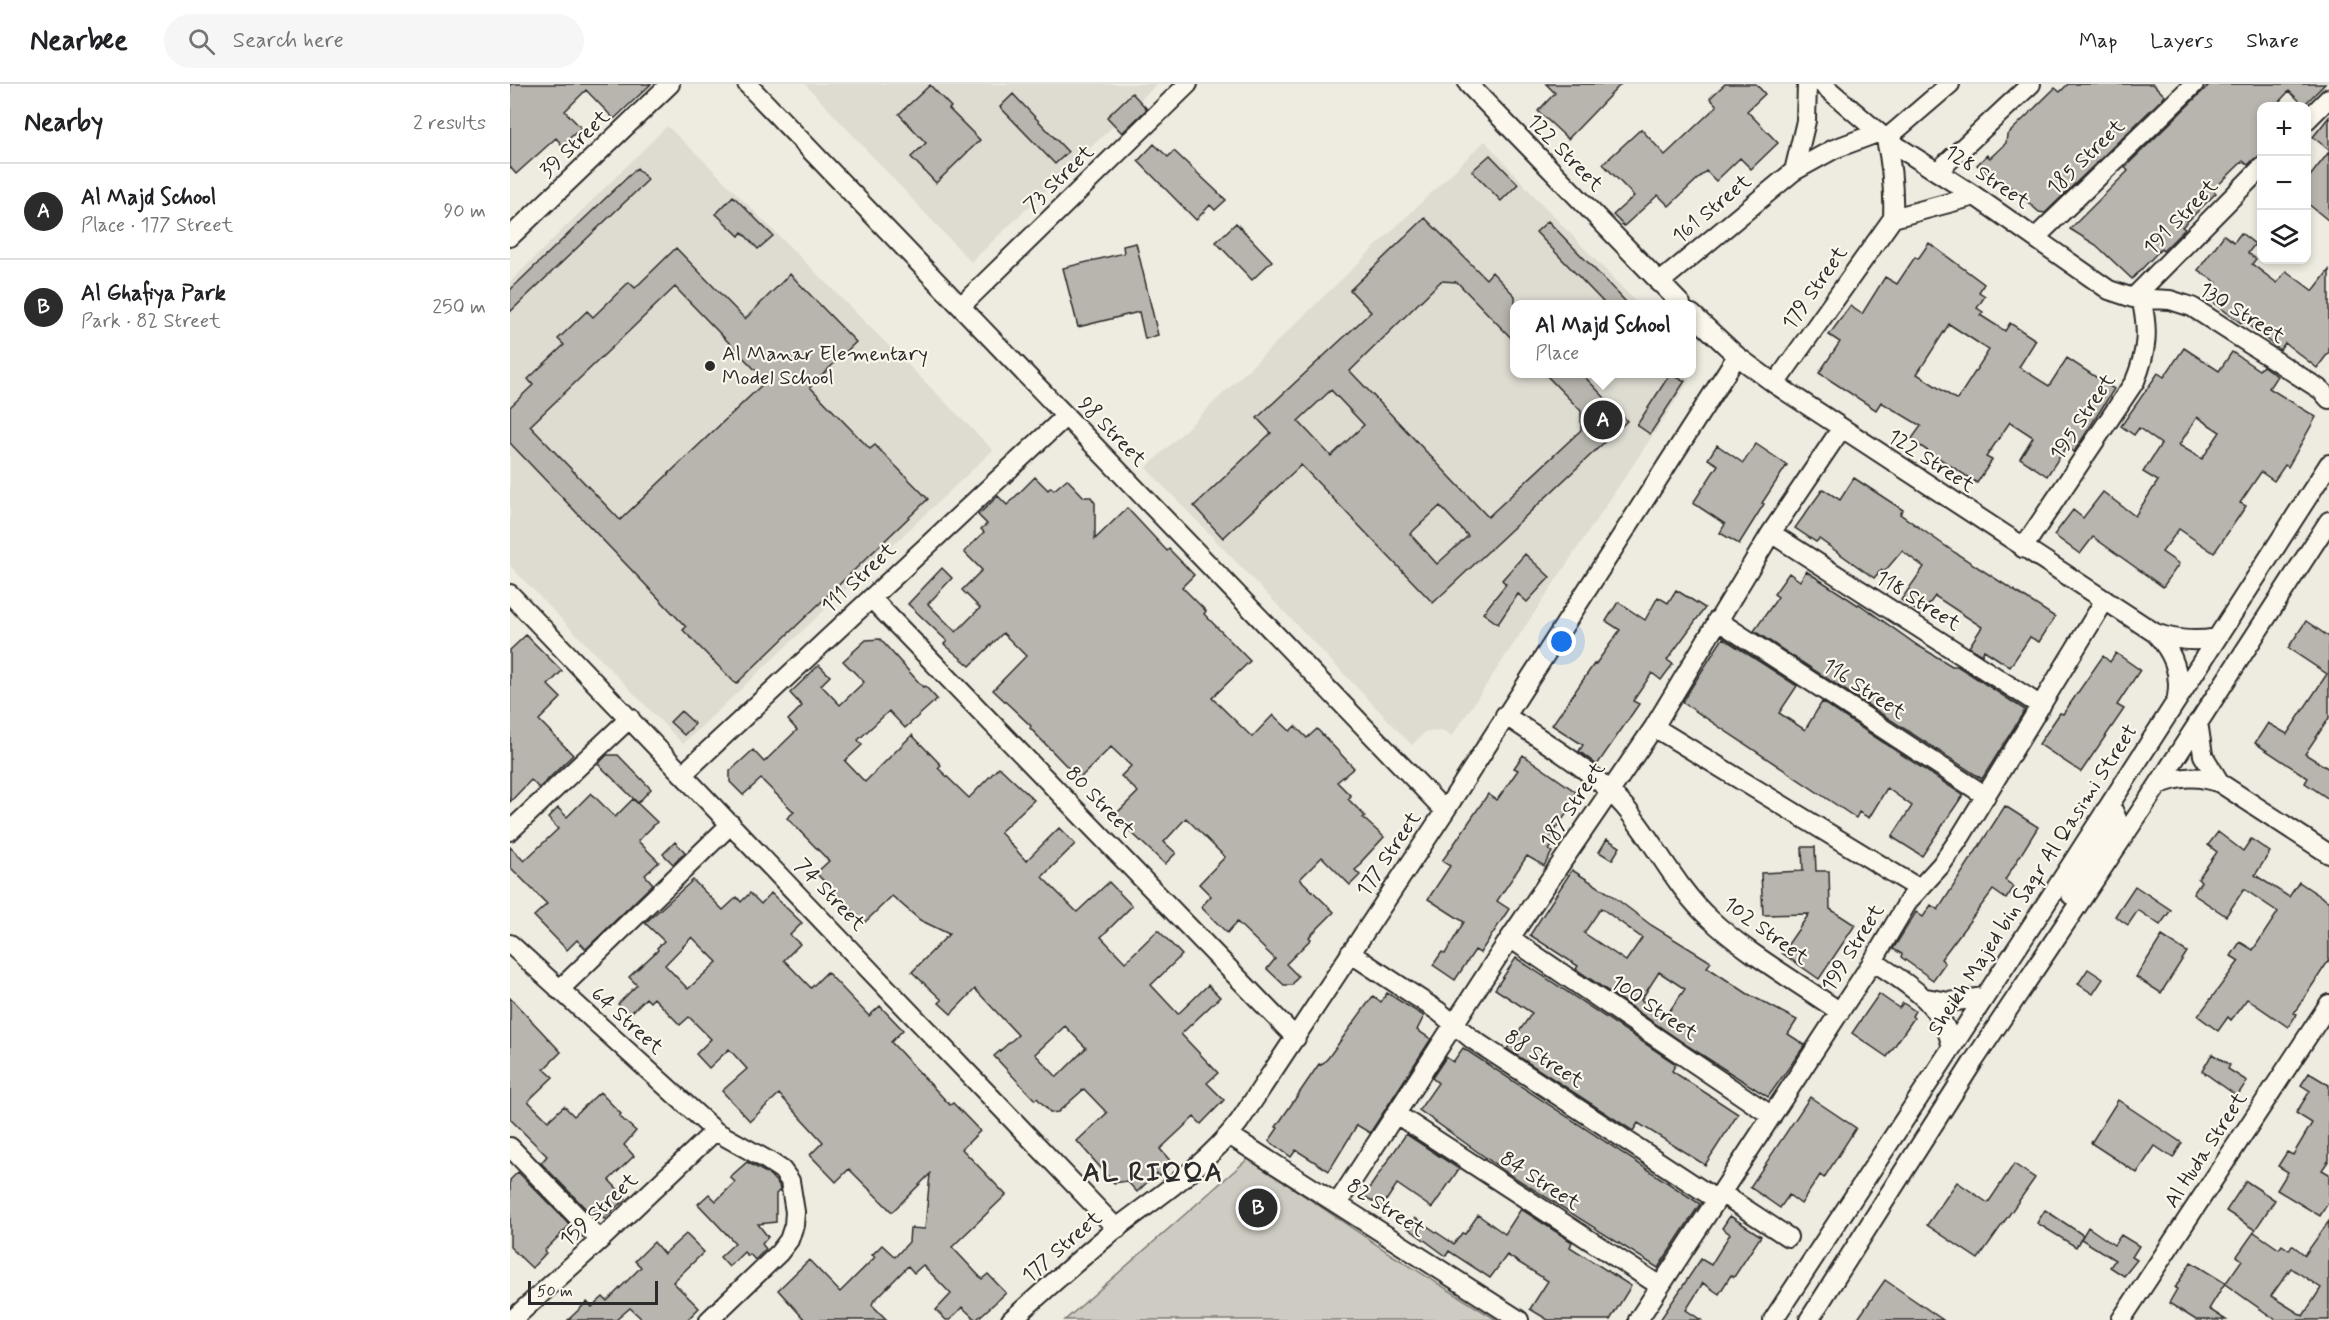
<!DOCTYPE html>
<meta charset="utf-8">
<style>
body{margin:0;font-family:Mynerve,sans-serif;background:#f6f6f6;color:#202124}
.controls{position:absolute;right:18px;top:18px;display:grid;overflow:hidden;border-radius:12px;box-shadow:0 3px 9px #0003}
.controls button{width:54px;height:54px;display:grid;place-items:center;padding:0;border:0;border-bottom:2px solid #e0e0e0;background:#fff;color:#202124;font:30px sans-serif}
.scale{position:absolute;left:18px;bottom:15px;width:130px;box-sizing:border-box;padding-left:6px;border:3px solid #2b2b2b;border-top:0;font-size:16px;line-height:21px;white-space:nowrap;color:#2b2b2b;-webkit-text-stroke:4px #fbf7ec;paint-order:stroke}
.you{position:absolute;left:1052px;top:558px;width:21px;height:21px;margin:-15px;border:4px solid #fff;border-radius:50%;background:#1a73e8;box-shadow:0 0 0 9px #1a73e833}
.badge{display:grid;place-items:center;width:39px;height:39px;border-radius:50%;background:#2b2b2b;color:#fff;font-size:20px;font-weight:700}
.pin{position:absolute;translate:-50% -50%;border:3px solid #fff;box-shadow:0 2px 6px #0006}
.popup{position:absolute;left:1000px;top:216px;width:186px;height:78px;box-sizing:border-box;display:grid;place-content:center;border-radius:12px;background:#fff;filter:drop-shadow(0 2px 4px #0005);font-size:20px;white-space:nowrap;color:#757577}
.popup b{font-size:22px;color:#202124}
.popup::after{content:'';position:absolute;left:50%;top:100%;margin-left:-12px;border:12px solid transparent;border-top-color:#fff}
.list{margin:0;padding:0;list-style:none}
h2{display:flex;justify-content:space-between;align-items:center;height:78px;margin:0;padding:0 24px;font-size:26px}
h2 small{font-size:20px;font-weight:400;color:#757577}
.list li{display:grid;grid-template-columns:39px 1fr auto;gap:18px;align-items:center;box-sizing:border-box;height:96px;padding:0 24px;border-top:2px solid #e0e0e0}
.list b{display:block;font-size:22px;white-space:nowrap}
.list p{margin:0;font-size:20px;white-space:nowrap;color:#757577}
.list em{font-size:20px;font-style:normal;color:#757577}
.icon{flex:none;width:33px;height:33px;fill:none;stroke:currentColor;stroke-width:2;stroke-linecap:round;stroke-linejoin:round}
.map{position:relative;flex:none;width:1819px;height:1236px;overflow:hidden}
header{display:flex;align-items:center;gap:36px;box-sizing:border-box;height:84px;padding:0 30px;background:#fff;border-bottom:2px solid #e0e0e0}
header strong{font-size:28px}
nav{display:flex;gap:33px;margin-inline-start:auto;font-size:21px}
.search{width:420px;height:54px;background:#f6f6f6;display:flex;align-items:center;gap:15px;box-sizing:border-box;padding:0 21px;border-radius:33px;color:#757577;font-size:22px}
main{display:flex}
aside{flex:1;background:#fff}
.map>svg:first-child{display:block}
</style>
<header>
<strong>Nearbee</strong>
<div class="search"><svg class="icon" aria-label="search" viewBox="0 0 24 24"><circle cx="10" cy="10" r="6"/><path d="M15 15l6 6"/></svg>Search here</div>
<nav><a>Map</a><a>Layers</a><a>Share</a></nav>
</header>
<main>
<aside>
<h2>Nearby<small>2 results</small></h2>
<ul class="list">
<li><span class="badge">A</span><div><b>Al Majd School</b><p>Place · 177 Street</p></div><em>90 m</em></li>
<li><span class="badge">B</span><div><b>Al Ghafiya Park</b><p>Park · 82 Street</p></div><em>250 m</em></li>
</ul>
</aside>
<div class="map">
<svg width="1819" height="1236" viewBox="0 0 1819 1236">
<rect width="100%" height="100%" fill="#eeebe0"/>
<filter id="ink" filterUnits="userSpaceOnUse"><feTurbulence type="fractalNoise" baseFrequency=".0167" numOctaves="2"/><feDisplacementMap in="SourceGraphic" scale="12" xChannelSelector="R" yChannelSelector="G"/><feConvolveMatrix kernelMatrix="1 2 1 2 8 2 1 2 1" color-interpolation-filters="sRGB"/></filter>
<g filter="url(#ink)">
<path fill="#dedbd1" d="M295,0H647L461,178Z
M157,42L194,77L483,366L173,660L0,482V198Z
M975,57L1025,113L1128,220H1004V290H1179V297L942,652L935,647L915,648L902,661L636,384Z"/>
<path fill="#cecbc2" stroke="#7c7b76" stroke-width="1.5" d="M739,1074L882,1171L987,1236H555Z"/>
<path fill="#b8b5ae" stroke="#2b2b2b" stroke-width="1.5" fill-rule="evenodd" d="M0,0H141L104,35L76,6L55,27L71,44L52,61L46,54L6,90L0,83Z
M1036,0H1111L1058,55L1028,27L1045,9Z
M1215,0H1246L1255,10L1237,27L1268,59L1241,85L1230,74L1206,97L1196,87L1159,122L1148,111L1114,142L1103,131L1124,112L1093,80L1131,45L1155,71L1207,22L1200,14Z
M1558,0H1643L1655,12L1535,129L1529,128L1498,101L1495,104L1467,81L1477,71L1480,74L1496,59L1497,51L1545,4L1550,8Z
M1700,0H1815L1794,21L1779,7L1765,22H1752V72L1744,75L1738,81L1733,77L1703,106L1706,109L1672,143L1675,145L1653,167L1651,165L1622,195L1586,161L1560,145L1618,87L1615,83Z
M420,1L441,23L439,25L470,56L426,99L401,73L416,59L389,30Z
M622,9L637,25L612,49L597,33Z
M503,10L558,68L545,80L490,23Z
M1819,33V66L1803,53Z
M644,60L658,73L664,67L716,116L705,126L700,121L686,136L628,77Z
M1819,68V137L1797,119V96Z
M980,71L1008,100L991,117L962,87Z
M127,84L138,96L0,228V206Z
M223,112L263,152L248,165L232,148L229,152L206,130Z
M915,134L976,195L982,188L1005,212V258L947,198L931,197L840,287L978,433L1071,346V327L1035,290H1072L1117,337L923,519L791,381L713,454L684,422L761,349L747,334L861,228L840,206ZM821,306L854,341L821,372L788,337ZM930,422L958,452L927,480L900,450Z
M1038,137L1118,220H1095L1026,148Z
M726,139L762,177L742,196L706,158Z
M1731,149L1745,160L1738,169L1746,175L1742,180L1767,199L1776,187L1803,207L1819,186V268L1807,284L1775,259L1770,266L1733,237L1731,239L1696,213L1707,199L1688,186L1714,151L1724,158Z
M626,159L648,251L635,255L629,228L568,243L553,184L614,169L613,162Z
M1419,159L1474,200L1469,208L1475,212L1467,224L1473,228L1470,231L1495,247L1500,239L1526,256L1509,283L1539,302L1557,274L1604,305L1564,368L1556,363L1537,392L1510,374L1523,353L1500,338L1476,373L1482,376L1467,399L1401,356L1411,342L1371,318L1366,326L1309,289L1330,258L1319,251L1340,222L1352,230L1375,193L1387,200L1405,173L1408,175ZM1439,240L1479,266L1447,316L1407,290Z
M166,164L235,235L280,190L346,258L300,303L360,365L365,361L418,415L226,600L173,546L176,543L0,359V323L23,301L18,295L54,261L48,255L77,227L83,233L119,198L125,204ZM165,203L256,297L110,436L20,342Z
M1674,264L1709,287L1722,268L1749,286L1753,282L1767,292L1759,304L1806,333L1778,383L1775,381L1764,397L1751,388L1730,419L1736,422L1704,469L1669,445L1652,468L1669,480L1653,503L1583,453L1570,470L1544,451L1563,426L1573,434L1593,408L1625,432L1648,397L1633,388L1651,360L1629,344L1624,351L1611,342L1648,289L1654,293ZM1687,333L1710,348L1692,375L1669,361Z
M1160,290L1175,297L1140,350L1127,341Z
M1246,360L1277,381L1252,419L1254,420L1229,460L1210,449L1215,440L1183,419L1208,381L1198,375L1207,361L1233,379Z
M525,393L538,406L541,403L544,406L557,395L574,413H581L585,419V455L617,424L657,467L659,465L684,491L672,503L696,527L694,530L740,577L702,614L742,653L763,631L780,647L785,642L797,654L807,645L844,684L827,698L841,712L838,715L855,732L853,734L874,753L851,778L852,780L845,786L850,791L840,801L812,773L790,795L824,828L799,853L801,855L776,880L788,892L782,901H774L757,885L765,875L727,838L717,849L691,823L701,812L689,800L715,773L676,734L654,758L666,769L655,780L604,732L628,708L611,692L621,682L601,663L569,695L520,644L521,642L483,606L516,572L493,549L460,582L434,560L437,557L398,520L432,484L442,494L418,520L446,548L470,524L452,506L472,486L454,468L474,448L471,445L477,440L468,431L488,412L497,421Z
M1344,394L1393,426L1390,430L1444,468L1545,533L1529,558L1520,553L1500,583L1474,566L1472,571L1459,563L1472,543L1425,512L1412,530L1391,516L1414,483L1392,467L1374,488L1371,486L1364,494L1309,455L1306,458L1285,444L1313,405L1330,416Z
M1015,470L1040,493L1017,518L1008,510L988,540L973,529L996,500L992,496Z
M1296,487L1348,521L1349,520L1407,561L1442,582H1447L1460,590L1515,626L1472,695L1244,547L1268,513L1264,510L1279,489L1290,497Z
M1166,506L1195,524L1157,576L1163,580L1151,596L1142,589L1123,617L1129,620L1087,681L1069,667L1073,661L1042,641L1084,580L1085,581L1110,546L1096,537L1108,518L1135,536L1148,513L1158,519Z
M1796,537L1819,553V634L1795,670L1819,685V715L1795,699L1798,694L1745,659L1758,639L1777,650L1817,590L1778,564Z
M16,551L52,587L38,601L51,614L29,636L63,671L29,704L21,696L0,718V566Z
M1213,554L1287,602L1269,629L1295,646L1312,618L1453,711L1412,772L1382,753L1402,722L1377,704L1359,734L1349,728L1346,734L1172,618Z
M370,555L413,603L415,602L427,615L395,644L379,627L348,656L352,661L335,677L355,698L402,651L431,681L428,684L459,714L489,683L524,716L490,748L516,777L549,744L565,760L532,793L567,828L599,798L622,822L591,853L615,878L648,846L672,871L641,901L668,930L698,901L710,913L671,950L708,989L697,999L714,1016L691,1040L684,1033L650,1065L663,1080L649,1092L647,1089L627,1108L617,1097L604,1099L567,1057L597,1029L574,1005L548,1028L541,1029L527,1014L525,1016L484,972L508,951L465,905L441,930L429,919L432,916L402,888L439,850L410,836L382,812L354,839L306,789L319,777L277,734L284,728L251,695L233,711L220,698V687L243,666L254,678L287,646L278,636L292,622L280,609L309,581L320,592L311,601L330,621L354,598L333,577L356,556ZM555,942L576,964L547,993L525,970Z
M1606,569L1630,586L1607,621L1614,625L1571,688L1529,660L1550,629L1553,630L1593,572L1600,578Z
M171,627L185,640L174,651L160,638Z
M97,671H108L141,705L128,719L88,680Z
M1013,671L1066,708L1056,722L1060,725L1041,751L1047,755L1039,766L1042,768L1034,782L1017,772L987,817L999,825L970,869L965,866L945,896L923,881L932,868L935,870L954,838L918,815L940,782L932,777L944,760L978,710L987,716L1008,686L1004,684Z
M81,709L105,733L123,715L147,738L128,757L149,778L135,791L143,800L76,865L67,856L57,866L24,832L37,820L0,783V763L14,777L48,745L38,734L48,724L57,733Z
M1495,722L1528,743L1495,796L1504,803L1496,815L1483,806L1431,875L1435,879L1423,896L1391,873L1392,870L1383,865L1406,828L1413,833L1421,821L1428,826Z
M1708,748L1733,767L1741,755L1760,768L1745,791L1779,813L1789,798L1819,818V876L1784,929L1787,930L1778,943L1737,915L1721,936L1718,933L1708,947L1688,932L1729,877L1721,872L1730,858L1743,866L1768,828L1734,805L1716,832L1683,810L1691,798L1688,795L1707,768L1698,761Z
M1097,755L1110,763L1102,776L1089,768Z
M165,758L175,768L163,780L153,770Z
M1292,763H1305L1306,787H1319L1320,825L1345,841L1309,895L1272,869L1299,830L1253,831L1251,789L1293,787Z
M1062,786L1100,810L1141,841L1201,878L1197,883L1238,910L1287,936L1278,950L1295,961L1258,1013L1178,962L1066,885L1068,882L1020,851ZM1091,824L1132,854L1116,877L1074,849ZM1149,888L1175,905L1156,932L1131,916Z
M183,796L213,826L227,813L231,818L240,809L251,820L261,809L292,839L280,851L290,860L274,876L301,904L317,888L359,932L370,922L393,946L381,958L440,1021L443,1019L470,1047L452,1065L496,1111L442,1163L472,1195L478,1190L496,1209L466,1236L452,1223L440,1236H436L426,1226L441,1210L413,1181L404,1189L398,1182L363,1218L362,1221L377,1236H295L268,1206L299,1176L330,1208L365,1173L362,1171L372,1161L385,1173L399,1158L400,1144L415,1145L420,1090L382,1128L339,1085L326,1098L300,1071L313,1058L269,1010L240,1037L212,1007L237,985L219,965L199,984L186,970L201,955L179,933L170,941L144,914L140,918L136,914L119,931L108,920L127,901L119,893L148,866L147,864L154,857L135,839ZM182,853L207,878L178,905L155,881Z
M1625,802L1661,826L1650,841L1628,826L1618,841L1605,832Z
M1652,852L1677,868L1651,909L1626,893Z
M1006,874L1166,980L1162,987L1228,1030L1195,1081L1128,1039L1123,1047L997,965L1022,929L985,905Z
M1578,885L1593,895L1583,910L1568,900Z
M877,909L914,932L907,946L921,955L860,1049L847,1041L819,1087L786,1066L781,1073L759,1057L768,1044L766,1043L809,980L811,981L818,974L863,912L871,918Z
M1369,910L1389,924L1393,919L1405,927L1402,932L1404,934L1377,973L1342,949Z
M0,914L51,968L34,985L43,993L18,1017L38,1037L54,1022L64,1032L90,1008L111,1030L109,1032L126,1047L114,1061L124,1072L99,1096L116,1114L94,1135L85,1126L81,1130L31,1079L37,1072L0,1035Z
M953,964L1190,1120L1148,1184L996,1088L909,1026L928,999L922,994L936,973L943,978Z
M1702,970L1720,981L1718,985L1737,997L1727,1012L1692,987Z
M1799,989L1819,1001V1076L1812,1086L1819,1090V1117L1810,1132L1767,1106L1778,1088L1768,1082L1777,1068L1783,1071L1802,1039L1786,1029L1800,1007L1791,1001Z
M1300,1013L1346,1044L1314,1094L1310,1091L1291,1120L1279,1111L1270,1124L1240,1103Z
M1608,1016L1672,1059L1663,1074L1645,1062L1627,1089L1581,1059Z
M896,1050L949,1085L922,1124L887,1100L872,1123L854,1112Z
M237,1078L260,1091L269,1101L270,1106L266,1110V1138L248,1140L258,1153L252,1160L256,1165L245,1176L240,1170L238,1172L234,1168L219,1183L210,1173L225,1159L188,1120L199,1110L206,1117L225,1098L220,1093Z
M1504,1080L1525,1094L1468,1175L1417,1141L1447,1098L1478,1119Z
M8,1088L60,1141L34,1167L36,1169L22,1184L0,1163V1096Z
M1736,1097L1765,1116L1745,1146L1716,1127Z
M1011,1125L1062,1158L1060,1163L1121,1202L1100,1236H1038L1020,1225L1038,1197L997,1171L980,1194L939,1167L936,1172L898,1144L905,1134L944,1160L952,1149L955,1150L968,1131L995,1150Z
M1535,1126L1573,1151L1566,1163L1527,1139Z
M1220,1132L1251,1152L1224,1193L1221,1191L1209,1210L1193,1199L1176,1226L1191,1236H1150L1191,1175L1201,1181L1220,1150L1212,1144Z
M1819,1137V1236H1766L1715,1200L1732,1176L1727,1172L1744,1148L1769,1165L1772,1161L1779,1166L1782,1161L1795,1171ZM1781,1184L1811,1204L1793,1232L1761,1212Z
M1578,1143L1604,1161L1611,1151L1629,1162L1622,1173L1627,1176L1614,1192L1600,1183L1605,1176L1571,1155Z
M176,1150L194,1168L163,1198L189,1224L177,1236H133L120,1224L106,1236H58L77,1218L82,1223L93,1213L97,1217L131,1183L125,1177L144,1158L154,1170Z
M1681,1178L1715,1199L1699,1225L1716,1236H1686L1659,1219L1667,1205L1665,1204Z
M1375,1196L1433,1236H1347Z"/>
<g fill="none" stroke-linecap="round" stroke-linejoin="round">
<defs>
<path id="minor" d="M237,0L935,727
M958,0L1171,220
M1312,0L1376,55L1465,112L1599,206L1623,214L1660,216L1682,223L1811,306L1819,315
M1796,37L1819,14
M1284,87L1296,37L1297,0
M1428,87L1521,0
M1383,134C1384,107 1382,82 1376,55L1440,0
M1383,134L1465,112
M0,153L160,0
M1526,153L1684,0
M1149,199L1284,87L1324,65L1367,49
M1623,214L1752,83
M451,222L678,0
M1182,230L1227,272L1265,300L1645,549C1663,568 1671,588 1667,613
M1265,300L1383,134
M1261,449L1531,622
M1513,464L1625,297C1637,268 1639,245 1631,215
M0,510L607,1145
M361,514L786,954
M1207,536L1476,712
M1645,549C1666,557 1685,558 1707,554
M995,631C1035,659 1082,685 1114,722C1145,758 1165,803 1200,835C1236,869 1289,899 1330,928
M1688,638L1693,671L1710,699
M1144,643L1408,804
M173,690L556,332
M1648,701C1670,692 1688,691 1710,699L1819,770
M0,747L120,634
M1561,811L1606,739L1607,735L1604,728L1595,727
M1000,854L1262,1032
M0,860L205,1047L257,1076L272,1086L280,1097L285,1128L284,1141L279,1156L269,1169L199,1236
M840,869L928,927L962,955L1207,1116
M1363,877C1398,901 1432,918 1442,963
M49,906L221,740
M1416,914L1439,918L1474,913
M886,1030L1150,1202
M719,1051L1009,1236
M0,1063L90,1156
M1211,1109L1278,1153
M827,1120L1000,854L1144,643L1261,449L1331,345
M2,1236L90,1156L205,1047
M501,1236C538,1204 574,1170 612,1140C653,1109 697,1080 729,1038L935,727L1227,272
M1128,1236L1363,877L1399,816L1431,781L1451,752L1595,516
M1263,1236L1530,829L1819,380
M1299,1236L1463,978L1648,701L1819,437
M1611,1236L1819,920"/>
</defs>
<use href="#minor" stroke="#2b2b2b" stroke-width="22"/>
<use href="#minor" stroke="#fbf7ec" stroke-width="18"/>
</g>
</g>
<circle fill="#2b2b2b" stroke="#fbf7ec" stroke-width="2" cx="200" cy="282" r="6"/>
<g text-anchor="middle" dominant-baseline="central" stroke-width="4.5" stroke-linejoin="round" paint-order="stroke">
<g font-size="21" fill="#2b2b2b" stroke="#fbf7ec">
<text transform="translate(65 60) rotate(-44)">39 Street</text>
<text transform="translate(1055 69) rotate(46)">122 Street</text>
<text transform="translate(1576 73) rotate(-44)">185 Street</text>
<text transform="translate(1477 93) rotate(34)">128 Street</text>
<text transform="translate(549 95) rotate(-44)">73 Street</text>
<text transform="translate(1202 125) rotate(-40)">161 Street</text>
<text transform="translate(1671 133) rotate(-46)">191 Street</text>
<text transform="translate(1305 204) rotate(-55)">179 Street</text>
<text transform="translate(1732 229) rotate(32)">130 Street</text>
<text transform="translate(1573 333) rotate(-56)">195 Street</text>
<text transform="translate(602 348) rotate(46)">98 Street</text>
<text transform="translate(1421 377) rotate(33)">122 Street</text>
<text transform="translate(349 494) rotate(-43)">111 Street</text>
<text transform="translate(1408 517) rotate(32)">118 Street</text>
<text transform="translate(1354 605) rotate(33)">116 Street</text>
<text transform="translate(590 718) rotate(46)">80 Street</text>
<text transform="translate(1063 721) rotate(-56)">187 Street</text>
<text transform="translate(879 770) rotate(-56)">177 Street</text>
<text transform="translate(1523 796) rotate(-57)">Sheikh Majed bin Saqr Al Qasimi Street</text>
<text transform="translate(320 811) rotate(46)">74 Street</text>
<text transform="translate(1256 847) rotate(36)">102 Street</text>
<text transform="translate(1343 864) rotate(-58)">199 Street</text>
<text transform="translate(1144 924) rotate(34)">100 Street</text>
<text transform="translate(117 937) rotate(42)">64 Street</text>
<text transform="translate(1034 975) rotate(33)">88 Street</text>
<text transform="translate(1696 1066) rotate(-57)">Al Huda Street</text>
<text transform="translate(1030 1097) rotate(33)">84 Street</text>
<text transform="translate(876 1124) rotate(33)">82 Street</text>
<text transform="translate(89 1126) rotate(-43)">159 Street</text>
<text transform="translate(552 1163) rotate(-41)">177 Street</text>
</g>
<g font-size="21" fill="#2b2b2b" stroke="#fbf7ec" text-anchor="start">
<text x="212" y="270">Al Manar Elementary<tspan x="212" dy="24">Model School</tspan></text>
</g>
<g font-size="27" font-weight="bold" letter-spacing="1.5" fill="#2b2b2b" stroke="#fbf7ec">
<text x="643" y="1089">AL RIQQA</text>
</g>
</g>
</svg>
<div class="controls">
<button>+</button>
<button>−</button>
<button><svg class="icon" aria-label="layers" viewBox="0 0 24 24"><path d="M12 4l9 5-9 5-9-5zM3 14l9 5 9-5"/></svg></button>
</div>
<div class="scale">50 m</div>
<div class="you"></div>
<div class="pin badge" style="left:1093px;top:336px">A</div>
<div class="popup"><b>Al Majd School</b>Place</div>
<div class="pin badge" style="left:748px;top:1124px">B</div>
</div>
</main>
